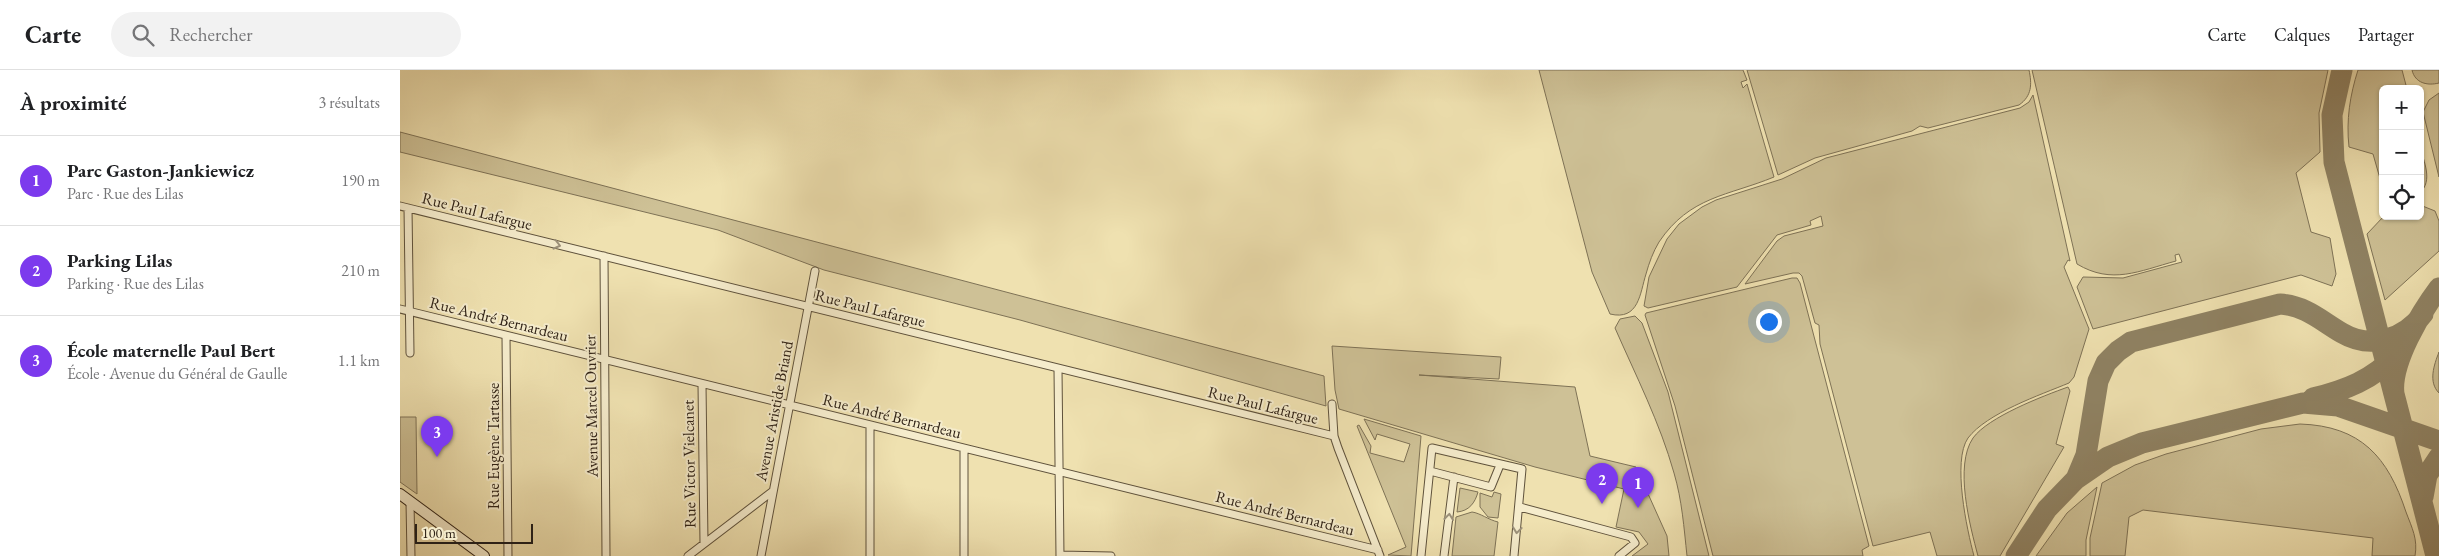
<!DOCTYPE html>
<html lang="fr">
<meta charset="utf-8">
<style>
body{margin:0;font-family:"EB Garamond",serif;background:#f2f2f2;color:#202124}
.controls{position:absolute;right:15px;top:15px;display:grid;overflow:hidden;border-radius:8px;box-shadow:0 1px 4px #0004}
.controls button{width:45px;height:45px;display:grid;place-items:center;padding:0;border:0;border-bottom:1px solid #e0e0e0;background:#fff;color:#202124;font:25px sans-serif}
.scale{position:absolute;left:15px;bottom:12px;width:118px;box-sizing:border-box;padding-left:5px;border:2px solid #2f2216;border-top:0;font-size:14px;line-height:18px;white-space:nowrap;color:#2f2216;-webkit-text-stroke:4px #f5eccc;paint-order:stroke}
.you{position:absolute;left:1368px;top:251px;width:18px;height:18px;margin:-12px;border:4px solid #fff;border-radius:50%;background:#1a73e8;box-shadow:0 0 0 8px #1a73e833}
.badge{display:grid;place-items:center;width:32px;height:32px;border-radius:50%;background:#7c3aed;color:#fff;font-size:16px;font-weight:700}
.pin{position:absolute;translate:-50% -41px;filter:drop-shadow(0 1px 2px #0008)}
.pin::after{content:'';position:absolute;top:26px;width:18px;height:15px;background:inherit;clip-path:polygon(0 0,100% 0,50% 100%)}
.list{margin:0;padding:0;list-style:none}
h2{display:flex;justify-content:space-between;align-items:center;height:65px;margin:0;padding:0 20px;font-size:21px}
h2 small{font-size:16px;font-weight:400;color:#757577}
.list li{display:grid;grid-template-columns:32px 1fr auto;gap:15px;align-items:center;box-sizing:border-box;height:90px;padding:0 20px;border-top:1px solid #e0e0e0}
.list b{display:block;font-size:19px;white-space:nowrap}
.list p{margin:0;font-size:16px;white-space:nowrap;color:#757577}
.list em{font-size:16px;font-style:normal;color:#757577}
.icon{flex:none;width:28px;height:28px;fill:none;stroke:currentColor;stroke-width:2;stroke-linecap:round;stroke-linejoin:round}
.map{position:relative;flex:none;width:2039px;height:486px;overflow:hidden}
header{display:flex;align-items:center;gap:30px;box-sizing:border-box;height:70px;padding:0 25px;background:#fff;border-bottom:1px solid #e0e0e0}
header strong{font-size:24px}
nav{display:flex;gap:28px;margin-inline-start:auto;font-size:18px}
.search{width:350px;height:45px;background:#f2f2f2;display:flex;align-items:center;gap:12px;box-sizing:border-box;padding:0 18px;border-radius:28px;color:#757577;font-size:19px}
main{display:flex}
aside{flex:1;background:#fff}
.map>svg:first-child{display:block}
</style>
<header>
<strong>Carte</strong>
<div class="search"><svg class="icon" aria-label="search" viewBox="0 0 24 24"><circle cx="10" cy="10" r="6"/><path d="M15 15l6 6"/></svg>Rechercher</div>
<nav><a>Carte</a><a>Calques</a><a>Partager</a></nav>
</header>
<main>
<aside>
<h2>À proximité<small>3 résultats</small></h2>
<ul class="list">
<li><span class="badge">1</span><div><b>Parc Gaston-Jankiewicz</b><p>Parc · Rue des Lilas</p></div><em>190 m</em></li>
<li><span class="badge">2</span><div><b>Parking Lilas</b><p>Parking · Rue des Lilas</p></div><em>210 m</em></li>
<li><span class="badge">3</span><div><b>École maternelle Paul Bert</b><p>École · Avenue du Général de Gaulle</p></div><em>1.1 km</em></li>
</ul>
</aside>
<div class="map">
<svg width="2039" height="486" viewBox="0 0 2039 486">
<rect width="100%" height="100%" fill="#efe1b0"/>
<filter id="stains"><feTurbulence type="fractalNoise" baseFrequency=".004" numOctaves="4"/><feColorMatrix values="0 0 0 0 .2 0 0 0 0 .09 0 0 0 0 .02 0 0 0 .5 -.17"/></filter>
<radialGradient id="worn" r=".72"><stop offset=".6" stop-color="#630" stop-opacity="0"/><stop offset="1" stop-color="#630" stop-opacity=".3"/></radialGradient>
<path fill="#cec196" stroke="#7e7256" d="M1139,0H1343L1347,10L1341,12L1343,18L1347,14L1374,107C1328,126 1290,126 1259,172C1253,182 1249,193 1246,204C1240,223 1239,251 1210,244L1192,202Z
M1347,0H1629C1632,14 1632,26 1619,35L1528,58L1520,56L1512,61L1415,88L1378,105Z
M1632,0H1928L1919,43L1920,82L1896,103L1911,162L1930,168L1936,204L1932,216L1901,205L1693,259L1677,217L1683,207L1723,208L1782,192L1779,184L1775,185L1776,191C1739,201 1712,215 1677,194Z
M1958,0H2002L2007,19H1983V119L1973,84L1949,77C1946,50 1950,25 1958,0Z
M2012,0H2039V13C2027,16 2015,13 2012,0Z
M2039,23V107L2023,42L2029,30Z
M1633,25L1670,191L1668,190L1664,197L1689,259L1674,307L1669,313C1640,325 1587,343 1568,368C1552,391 1567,460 1574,486H1537L1530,462L1473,476L1420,274L1419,255L1415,253L1402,206L1399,203H1393L1345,214L1377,171L1384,166L1423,156L1421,146L1410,151L1411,155L1377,165L1337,217L1248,238L1244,236L1249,207L1267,169L1279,154L1302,137L1316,130L1382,109L1426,88L1620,38L1629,32Z
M0,62L924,306L926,336L620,250L424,200L318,160L0,82Z
M2020,76C2024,93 2033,110 2020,123Z
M2020,135L2035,141L2039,151V181L1985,230L1967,164L1984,146H2020Z
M1392,208H1397L1400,213L1469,476L1462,480L1463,486H1313L1275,336L1245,245L1246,243Z
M1235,246L1242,253L1268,322L1309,486H1287C1284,458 1282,430 1274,403C1260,353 1236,306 1215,258L1220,249Z
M932,276L1101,287L1099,309L1019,305L1175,317L1190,386L1236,397L1267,466L1269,486H1232L1248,474L1239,462L1216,457L1224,419L1135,397L939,339L935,320Z
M2039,282V323C2028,312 2034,295 2039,282Z
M1668,317L1670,321L1656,374L1664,377L1600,486H1578C1570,456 1554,396 1573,368C1588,347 1643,326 1668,317Z
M0,347H16L17,424L0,412Z
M964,349L1021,366L1011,486L988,485L1006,477L957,356L959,355L971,376L970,383L1004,392L1010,374L977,364L975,370Z
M1900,354C1961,356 1988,387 2006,442C2012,458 2018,469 2015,486H1972L1973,468L1743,440L1729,447L1725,486H1690V468L1702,413L1735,395L1766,384L1861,359Z
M1697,417L1686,470V486H1636L1667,443Z
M1060,418L1078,422C1075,433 1069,441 1057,442Z
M1094,422L1101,424L1098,448L1088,447L1080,437V423L1092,427Z
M1072,442C1080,443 1089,450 1098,452L1094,486H1052L1056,447Z"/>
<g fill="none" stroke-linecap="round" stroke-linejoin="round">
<path stroke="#8f8263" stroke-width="21" d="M1942,0L1932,45L1934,92L1994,324
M1913,328C1946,320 1972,310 1996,285
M1676,409L1686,385L1698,311L1706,293L1718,281L1731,272L1880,234C1906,236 1920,250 1942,263C1971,280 2004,269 2023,244
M2023,427L2027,405L2039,387
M1616,486L1647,439L1676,409L1708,387L1742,373L1903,333L1938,336L2039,371
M2036,486L1994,324C1990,293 2021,242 2039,218"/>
<defs>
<path id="street" d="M0,136L934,366
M8,138L10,283
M204,186L206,486
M0,239L978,480
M106,266L108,486
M658,299L660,486
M302,314L304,473
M932,334L934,366L938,378L980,486
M470,355V486
M564,379V486
M1030,401L1091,417L1100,395
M10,432L11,486
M1120,437L1231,467L1235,473L1219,486
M660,485L711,486
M288,486L373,421
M361,486L415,201
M1021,486L1032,378L1122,399L1114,486
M1044,486L1054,407"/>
<path id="secondary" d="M0,424L84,486"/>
</defs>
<use href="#street" stroke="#5f523c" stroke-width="9"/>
<use href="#secondary" stroke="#2f2216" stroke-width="12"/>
<use href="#street" stroke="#f5eccc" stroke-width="7"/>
<use href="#secondary" stroke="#f5eccc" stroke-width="10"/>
</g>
<defs><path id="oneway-chevron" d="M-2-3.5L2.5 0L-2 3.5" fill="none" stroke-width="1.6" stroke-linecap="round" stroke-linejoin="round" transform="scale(1.25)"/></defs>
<g stroke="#9c917a">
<use href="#oneway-chevron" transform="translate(157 175) rotate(14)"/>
<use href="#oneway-chevron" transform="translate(1049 447) rotate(-83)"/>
<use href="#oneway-chevron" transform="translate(1117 460) rotate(96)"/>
</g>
<g text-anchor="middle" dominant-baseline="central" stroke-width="4" stroke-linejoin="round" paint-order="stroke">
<g font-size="16" fill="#2f2216" stroke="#f5eccc">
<text transform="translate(77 141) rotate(14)">Rue Paul Lafargue</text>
<text transform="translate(470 238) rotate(14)">Rue Paul Lafargue</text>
<text transform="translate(99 249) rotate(14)">Rue André Bernardeau</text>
<text transform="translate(863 335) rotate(14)">Rue Paul Lafargue</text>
<text transform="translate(191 336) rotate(-91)">Avenue Marcel Ouvrier</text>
<text transform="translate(374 341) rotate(-79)">Avenue Aristide Briand</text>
<text transform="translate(492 346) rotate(14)">Rue André Bernardeau</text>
<text transform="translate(93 376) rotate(-90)">Rue Eugène Tartasse</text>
<text transform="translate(289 394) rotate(-91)">Rue Victor Vielcanet</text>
<text transform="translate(885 443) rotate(14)">Rue André Bernardeau</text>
</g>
</g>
<rect width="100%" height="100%" filter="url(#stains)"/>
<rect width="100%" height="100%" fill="url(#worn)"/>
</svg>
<div class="controls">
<button>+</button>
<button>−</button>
<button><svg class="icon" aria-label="locate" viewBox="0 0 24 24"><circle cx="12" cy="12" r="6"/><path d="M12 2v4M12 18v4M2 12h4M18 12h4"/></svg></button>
</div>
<div class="scale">100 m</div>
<div class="you"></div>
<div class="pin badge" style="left:1238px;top:438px">1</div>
<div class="pin badge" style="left:1202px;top:434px">2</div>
<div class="pin badge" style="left:37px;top:387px">3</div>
</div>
</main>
